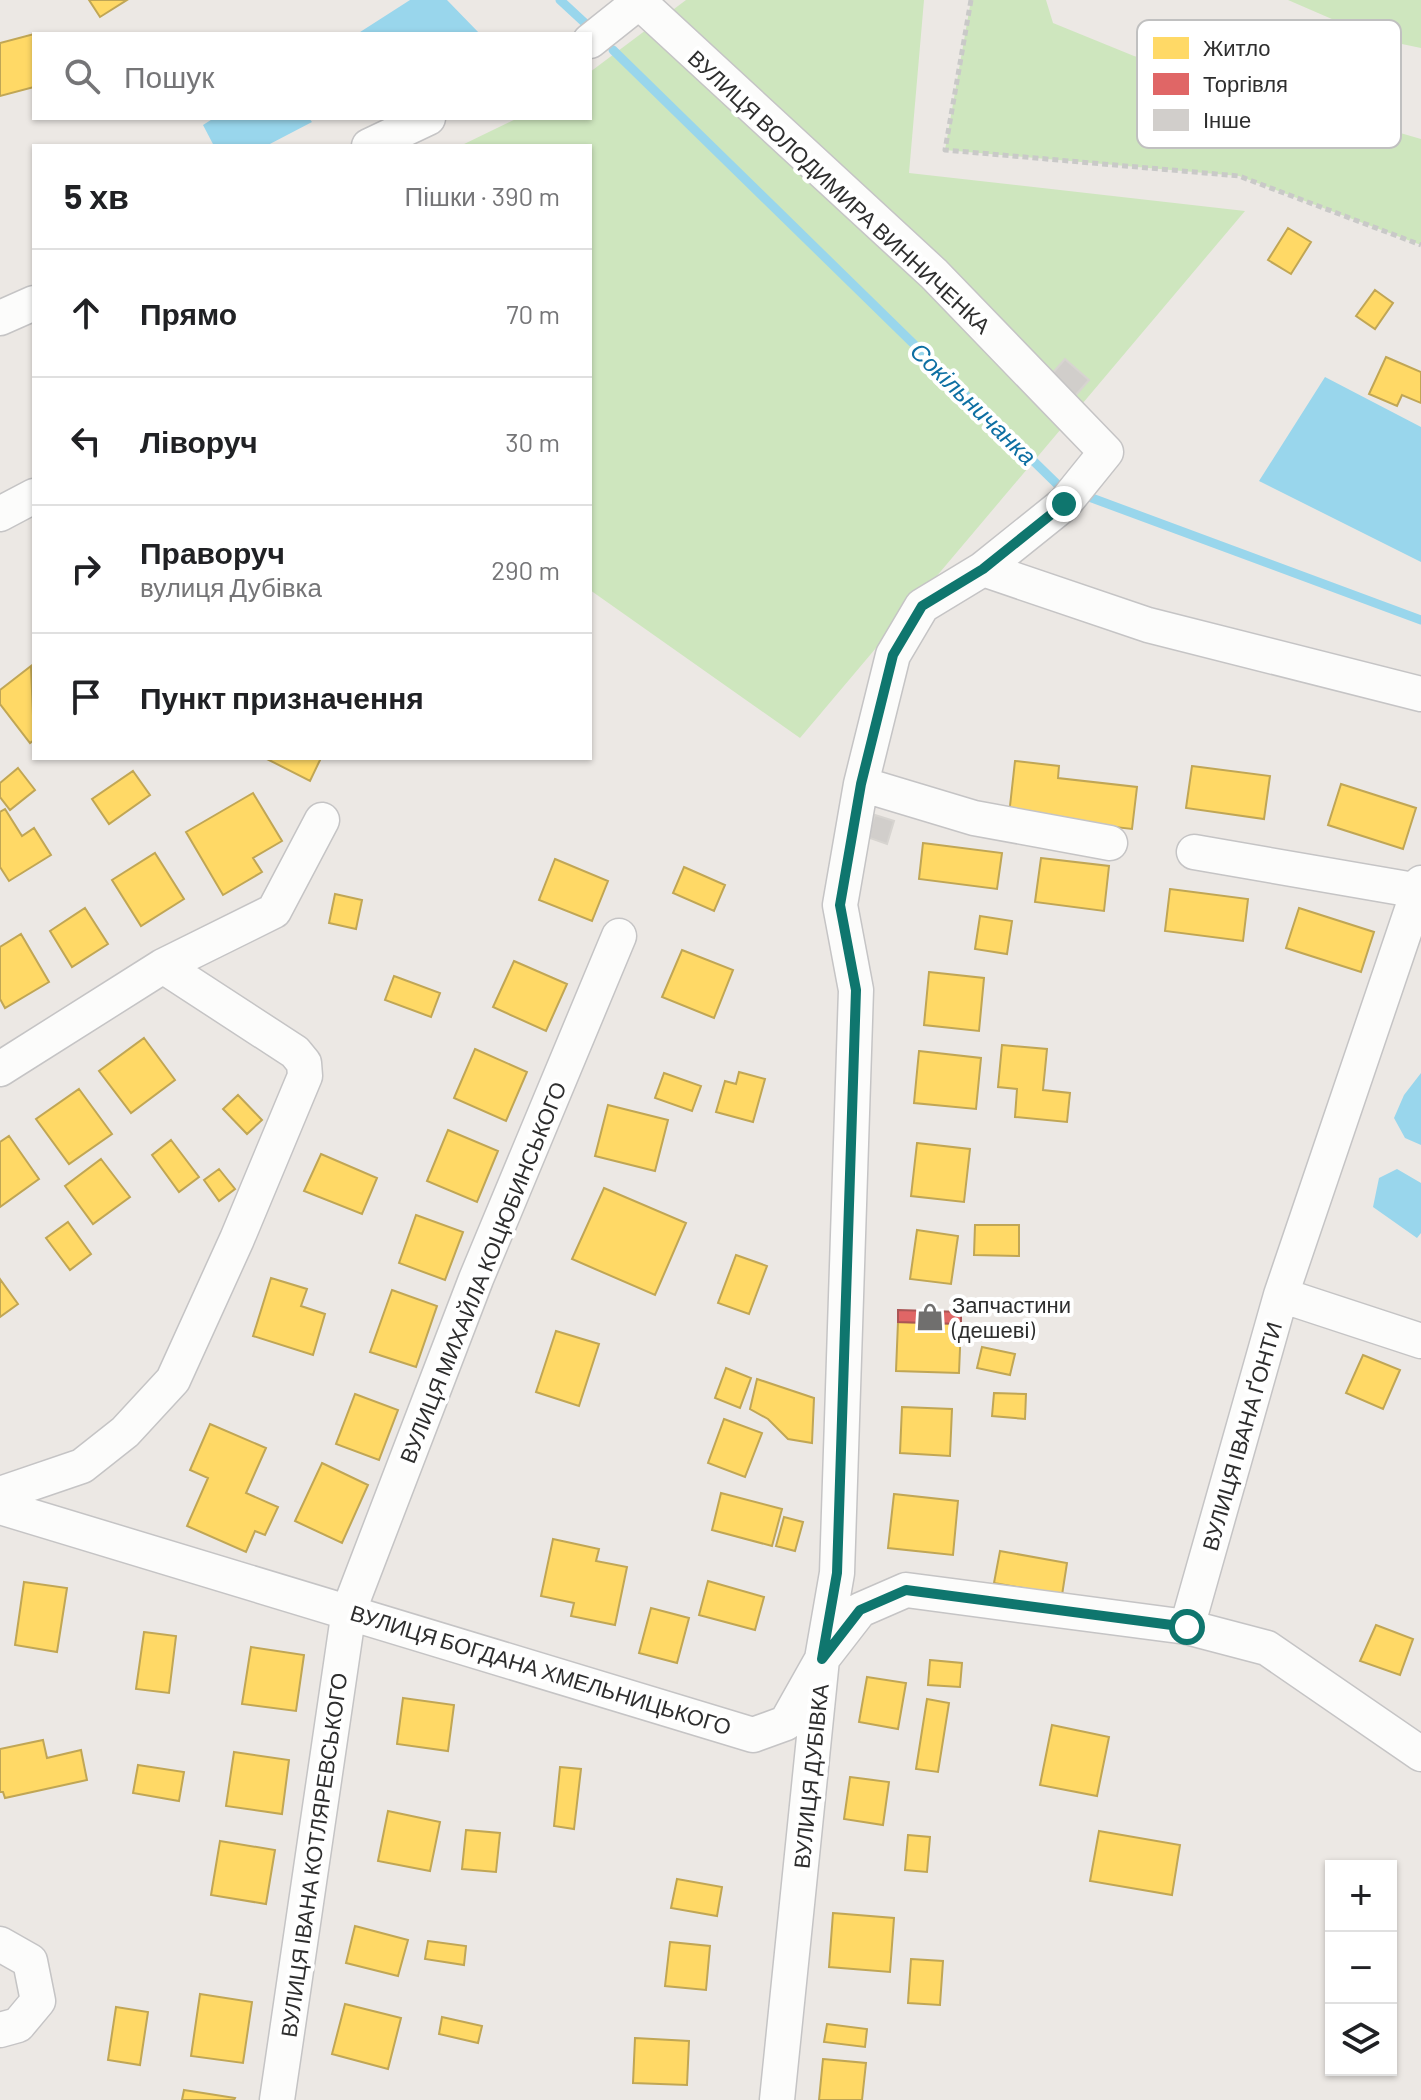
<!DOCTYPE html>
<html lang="uk">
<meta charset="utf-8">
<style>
body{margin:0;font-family:Barlow,sans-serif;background:#f6f6f6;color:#202124}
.controls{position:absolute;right:24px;bottom:24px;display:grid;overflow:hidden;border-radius:0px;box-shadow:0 2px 6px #0004}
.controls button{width:72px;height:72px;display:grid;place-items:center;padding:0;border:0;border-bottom:2px solid #e0e0e0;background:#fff;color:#202124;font:40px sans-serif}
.stop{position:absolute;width:24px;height:24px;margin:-18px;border:6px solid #0f766e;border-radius:50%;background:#fff}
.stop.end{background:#0f766e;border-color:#fff;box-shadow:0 2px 8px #0008}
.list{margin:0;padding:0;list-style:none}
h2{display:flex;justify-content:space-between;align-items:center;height:104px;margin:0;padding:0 32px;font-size:34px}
h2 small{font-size:26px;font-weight:400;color:#757577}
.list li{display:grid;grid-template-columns:52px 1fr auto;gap:24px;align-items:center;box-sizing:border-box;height:128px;padding:0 32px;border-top:2px solid #e0e0e0}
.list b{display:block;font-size:30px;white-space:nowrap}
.list p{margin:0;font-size:26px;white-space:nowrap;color:#757577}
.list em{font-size:26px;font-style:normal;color:#757577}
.icon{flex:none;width:44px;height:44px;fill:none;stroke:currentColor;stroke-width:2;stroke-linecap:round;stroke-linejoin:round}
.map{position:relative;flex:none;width:1421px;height:2100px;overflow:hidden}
.search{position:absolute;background:#fff;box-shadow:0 2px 6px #0004;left:32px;top:32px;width:560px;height:88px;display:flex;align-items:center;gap:20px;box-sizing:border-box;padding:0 28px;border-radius:0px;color:#757577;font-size:30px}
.panel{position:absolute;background:#fff;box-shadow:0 2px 6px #0004;left:32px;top:144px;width:560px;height:616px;border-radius:0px}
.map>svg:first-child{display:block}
</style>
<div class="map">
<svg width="1421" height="2100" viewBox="0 0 1421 2100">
<rect width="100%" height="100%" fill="#ece8e4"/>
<path fill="#cee6be" d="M686,0H924L909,173L1245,211L800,738L590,590V146H460L518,118H590V72Z
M971,0H1046L1053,23L1134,56L1421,139V245L1239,176L945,150Z
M1288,0H1421V48L1378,39Z"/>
<path fill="#99d6ec" d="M410,0H447L480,34H357Z
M214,118H309L312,122L266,146H214L203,125Z
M1325,377L1421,427V562L1259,481Z
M1421,1073V1145L1405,1138L1394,1118L1404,1095Z
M1397,1169L1421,1183V1233L1417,1238L1373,1207L1379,1178Z"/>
<path fill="#ffd966" stroke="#c0a655" stroke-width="2" d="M89,0H127L100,17Z
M34,34V87L0,96V43Z
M1288,228L1311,242L1291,274L1268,260Z
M1375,290L1393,303L1375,329L1356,316Z
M1386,357L1421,372V403L1402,395L1397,406L1369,394Z
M31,666L34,740L30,743L0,704V690Z
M265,758H317L320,760L310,781Z
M1015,761L1059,766L1058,778L1137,787L1132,829L1009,815Z
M1192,766L1270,776L1264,819L1186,808Z
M18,768L35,790L10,810L0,797V783Z
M133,771L150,795L109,824L92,799Z
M1341,784L1416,808L1403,849L1328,825Z
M253,793L282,841L253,858L262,872L223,895L186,832Z
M5,809L22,836L34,828L51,855L9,881L0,867V812Z
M923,843L1002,853L997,889L919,879Z
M155,853L184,899L141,926L112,880Z
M1041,858L1109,866L1104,911L1035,902Z
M555,859L608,881L592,921L539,900Z
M684,867L725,885L714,911L673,893Z
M1170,889L1248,899L1243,941L1165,931Z
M335,894L362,900L356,929L329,923Z
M85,908L108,944L72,967L50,931Z
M1299,908L1374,932L1361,972L1286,948Z
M980,916L1012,921L1007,954L975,949Z
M21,934L49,982L5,1008L0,999V947Z
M682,950L733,970L714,1018L662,997Z
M514,961L567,984L546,1031L493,1007Z
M929,972L984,978L979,1031L924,1025Z
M394,976L440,993L431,1017L385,1000Z
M144,1038L175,1080L131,1113L99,1071Z
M1002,1045L1047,1049L1043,1090L1070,1093L1067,1122L1015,1117L1017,1089L998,1087Z
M475,1049L527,1072L506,1121L454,1098Z
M919,1051L981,1058L976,1109L914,1103Z
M739,1072L765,1079L753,1122L716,1112L725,1081L736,1084Z
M664,1073L701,1086L692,1111L655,1098Z
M79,1089L112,1134L69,1164L36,1119Z
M238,1095L262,1120L247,1134L223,1109Z
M608,1105L668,1120L655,1171L595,1156Z
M448,1130L498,1151L477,1202L427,1181Z
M9,1136L39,1179L0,1207V1142Z
M171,1140L199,1177L179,1192L152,1155Z
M917,1143L970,1149L964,1202L911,1196Z
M321,1154L377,1178L362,1214L304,1191Z
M101,1159L130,1197L93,1224L65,1186Z
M219,1169L235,1189L219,1201L204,1180Z
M604,1188L686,1223L655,1295L572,1259Z
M416,1215L463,1232L445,1280L399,1263Z
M68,1222L91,1254L70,1270L46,1238Z
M975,1225H1019V1256L974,1255Z
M917,1230L958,1236L951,1284L910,1279Z
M736,1255L767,1266L749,1314L718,1303Z
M271,1278L307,1289L301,1306L325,1314L313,1355L253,1336Z
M0,1279L18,1304L0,1317Z
M392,1290L437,1306L416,1367L370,1352Z
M898,1322L961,1324L959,1373L896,1371Z
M556,1331L599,1344L579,1406L536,1392Z
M982,1347L1015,1354L1010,1375L977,1368Z
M1363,1355L1400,1370L1383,1409L1346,1393Z
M726,1368L751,1378L740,1408L715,1398Z
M757,1379L814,1398L812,1443L788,1439L768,1419L750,1409Z
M994,1393L1026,1394L1025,1419L992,1416Z
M355,1394L398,1410L379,1460L336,1444Z
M902,1407L952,1409L950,1456L900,1453Z
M724,1419L762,1433L745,1477L708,1463Z
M210,1424L266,1448L246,1493L278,1507L265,1535L255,1531L246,1552L187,1526L208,1478L190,1470Z
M322,1463L368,1485L342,1543L295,1521Z
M721,1493L782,1509L772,1546L712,1530Z
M894,1494L958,1501L953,1555L888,1548Z
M784,1517L803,1522L795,1551L776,1546Z
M553,1539L599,1549L596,1561L627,1567L615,1625L571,1616L574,1603L541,1596Z
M1000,1551L1067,1563L1062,1595L994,1583Z
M708,1581L764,1597L755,1630L699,1615Z
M24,1582L67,1588L57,1652L15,1645Z
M651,1608L689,1618L677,1663L639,1653Z
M1376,1625L1413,1639L1400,1675L1360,1661Z
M144,1632L176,1636L169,1693L136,1689Z
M251,1647L304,1655L296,1711L242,1704Z
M930,1660L962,1663L960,1687L928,1685Z
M867,1677L906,1683L898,1729L859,1722Z
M403,1698L454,1705L448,1751L397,1744Z
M927,1699L949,1703L938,1772L916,1769Z
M1052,1725L1109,1737L1097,1796L1040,1785Z
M43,1740L47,1758L81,1750L87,1780L5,1798L3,1792H0V1749Z
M234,1752L289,1760L282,1814L226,1806Z
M138,1765L184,1772L179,1801L133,1793Z
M560,1767L581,1769L574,1829L554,1826Z
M850,1777L889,1782L883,1825L844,1819Z
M388,1811L440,1822L430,1871L378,1861Z
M466,1830L500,1833L496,1872L462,1869Z
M1099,1831L1180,1845L1172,1895L1090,1881Z
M908,1835L930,1837L927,1872L905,1870Z
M220,1841L275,1850L266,1904L211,1895Z
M677,1879L722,1887L717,1916L671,1908Z
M833,1913L894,1918L890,1972L829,1967Z
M355,1926L408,1940L398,1976L346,1963Z
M428,1941L466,1946L464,1965L425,1959Z
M670,1942L710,1946L706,1990L665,1986Z
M911,1959L943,1961L940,2005L908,2003Z
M200,1994L252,2002L243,2063L191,2056Z
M345,2004L401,2018L388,2069L332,2054Z
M116,2007L148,2012L140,2065L108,2060Z
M442,2017L482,2026L478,2043L439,2034Z
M827,2024L867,2029L865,2047L824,2042Z
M635,2038L689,2041L687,2085L633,2083Z
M823,2059L866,2063L862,2100H819Z
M184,2090L235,2098L234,2100H182Z"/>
<path fill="#e06666" stroke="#ab5555" stroke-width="2" d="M898,1310L961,1312V1324L898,1322Z"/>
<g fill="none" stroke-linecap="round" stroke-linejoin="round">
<path stroke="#99d6ec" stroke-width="9" d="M560,0L586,24
M613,50L1059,486L1067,489
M1081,494L1421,620"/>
</g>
<path fill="#d1cecb" stroke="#d7d4d0" stroke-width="2" d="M1065,359L1089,380L1074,397L1050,376Z
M875,815L894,821L887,844L867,837Z"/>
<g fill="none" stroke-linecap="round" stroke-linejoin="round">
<defs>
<path id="minor" d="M637,0L934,274L1106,452L1064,504L983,569L922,606L893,655L861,784L840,905L856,990L837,1573L822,1659L777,2100
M590,41L639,2
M369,146L428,118
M0,318L34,303
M0,514L34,496
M983,569L1148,625L1421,694
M861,784L974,818L1110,843
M1194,852L1419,891
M0,1069L163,966L274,911L322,820
M1281,1295L1421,883
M0,1494L82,1466L125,1432L173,1380L237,1239L305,1076L304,1063L295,1052L163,966
M0,1507L753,1735L786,1723L822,1659L860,1610L906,1590L1187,1627L1267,1648L1421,1754
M1187,1627L1281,1295L1421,1341
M0,1944L30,1961L38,2001L18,2025L0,2030
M277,2100L349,1610L476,1279L619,936"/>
</defs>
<use href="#minor" stroke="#c5c4c5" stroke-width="37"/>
<path stroke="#c9c9c8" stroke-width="5" stroke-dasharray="6 4" stroke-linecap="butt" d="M971,0L945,150L1239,176L1421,245"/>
<use href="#minor" stroke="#fcfcfb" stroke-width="34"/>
</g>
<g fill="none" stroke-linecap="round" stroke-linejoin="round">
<path stroke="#0f766e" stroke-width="10" d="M1064,504L983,569L922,606L893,655L861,784L840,905L856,990L837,1573L822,1659L860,1610L906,1590L1187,1627"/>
</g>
<defs>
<symbol id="shop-bare" viewBox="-9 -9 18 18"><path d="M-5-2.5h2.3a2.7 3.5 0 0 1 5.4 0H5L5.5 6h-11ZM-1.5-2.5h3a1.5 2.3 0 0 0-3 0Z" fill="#706f6e" stroke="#fff" stroke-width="2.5" paint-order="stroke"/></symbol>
</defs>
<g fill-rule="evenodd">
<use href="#shop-bare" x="910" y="1297" width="40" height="40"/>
</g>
<g text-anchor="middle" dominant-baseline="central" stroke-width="8" stroke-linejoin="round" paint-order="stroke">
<g font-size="22" fill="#2e2e2e" stroke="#fff">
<text transform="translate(840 191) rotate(43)">ВУЛИЦЯ ВОЛОДИМИРА ВИННИЧЕНКА</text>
<text transform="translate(482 1272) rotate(-68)">ВУЛИЦЯ МИХАЙЛА КОЦЮБИНСЬКОГО</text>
<text transform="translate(1241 1436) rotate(-74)">ВУЛИЦЯ ІВАНА ҐОНТИ</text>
<text transform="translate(541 1669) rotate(17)">ВУЛИЦЯ БОГДАНА ХМЕЛЬНИЦЬКОГО</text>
<text transform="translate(810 1776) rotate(-84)">ВУЛИЦЯ ДУБІВКА</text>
<text transform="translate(313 1855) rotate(-82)">ВУЛИЦЯ ІВАНА КОТЛЯРЕВСЬКОГО</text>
</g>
<g font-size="22" fill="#2e2e2e" stroke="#fff" text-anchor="start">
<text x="952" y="1304">Запчастини<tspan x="952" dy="25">(дешеві)</tspan></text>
</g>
<g font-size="24" font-style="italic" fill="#0d6fa3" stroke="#fff">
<text transform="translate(974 403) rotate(44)">Сокільничанка</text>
</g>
</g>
<rect x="1137" y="20" width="264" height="128" rx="12" fill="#fff" stroke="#c0c0c0" stroke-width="2"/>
<rect x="1153" y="37" width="36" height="22" fill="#ffd966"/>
<rect x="1153" y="73" width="36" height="22" fill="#e06666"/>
<rect x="1153" y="109" width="36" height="22" fill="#d1cecb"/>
<g font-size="22" fill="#2e2e2e">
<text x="1203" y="56">Житло</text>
<text x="1203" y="92">Торгівля</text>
<text x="1203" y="128">Інше</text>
</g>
</svg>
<div class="controls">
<button>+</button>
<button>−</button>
<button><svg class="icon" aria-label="layers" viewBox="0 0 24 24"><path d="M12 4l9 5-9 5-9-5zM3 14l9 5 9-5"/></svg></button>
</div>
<div class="stop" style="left:1187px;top:1627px"></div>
<div class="stop end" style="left:1064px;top:504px"></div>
<div class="search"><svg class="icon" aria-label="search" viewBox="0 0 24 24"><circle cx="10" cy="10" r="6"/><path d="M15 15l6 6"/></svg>Пошук</div>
<section class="panel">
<h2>5 хв<small>Пішки · 390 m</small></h2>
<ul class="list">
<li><svg class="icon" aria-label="ahead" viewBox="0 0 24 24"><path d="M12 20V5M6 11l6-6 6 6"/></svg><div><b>Прямо</b></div><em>70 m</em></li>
<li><svg class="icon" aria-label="left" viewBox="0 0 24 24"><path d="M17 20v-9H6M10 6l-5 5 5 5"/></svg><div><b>Ліворуч</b></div><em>30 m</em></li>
<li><svg class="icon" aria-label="right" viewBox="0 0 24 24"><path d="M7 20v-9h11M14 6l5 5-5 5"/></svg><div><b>Праворуч</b><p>вулиця Дубівка</p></div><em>290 m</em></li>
<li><svg class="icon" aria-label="arrive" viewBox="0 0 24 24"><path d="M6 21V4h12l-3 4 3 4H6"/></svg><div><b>Пункт призначення</b></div></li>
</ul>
</section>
</div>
